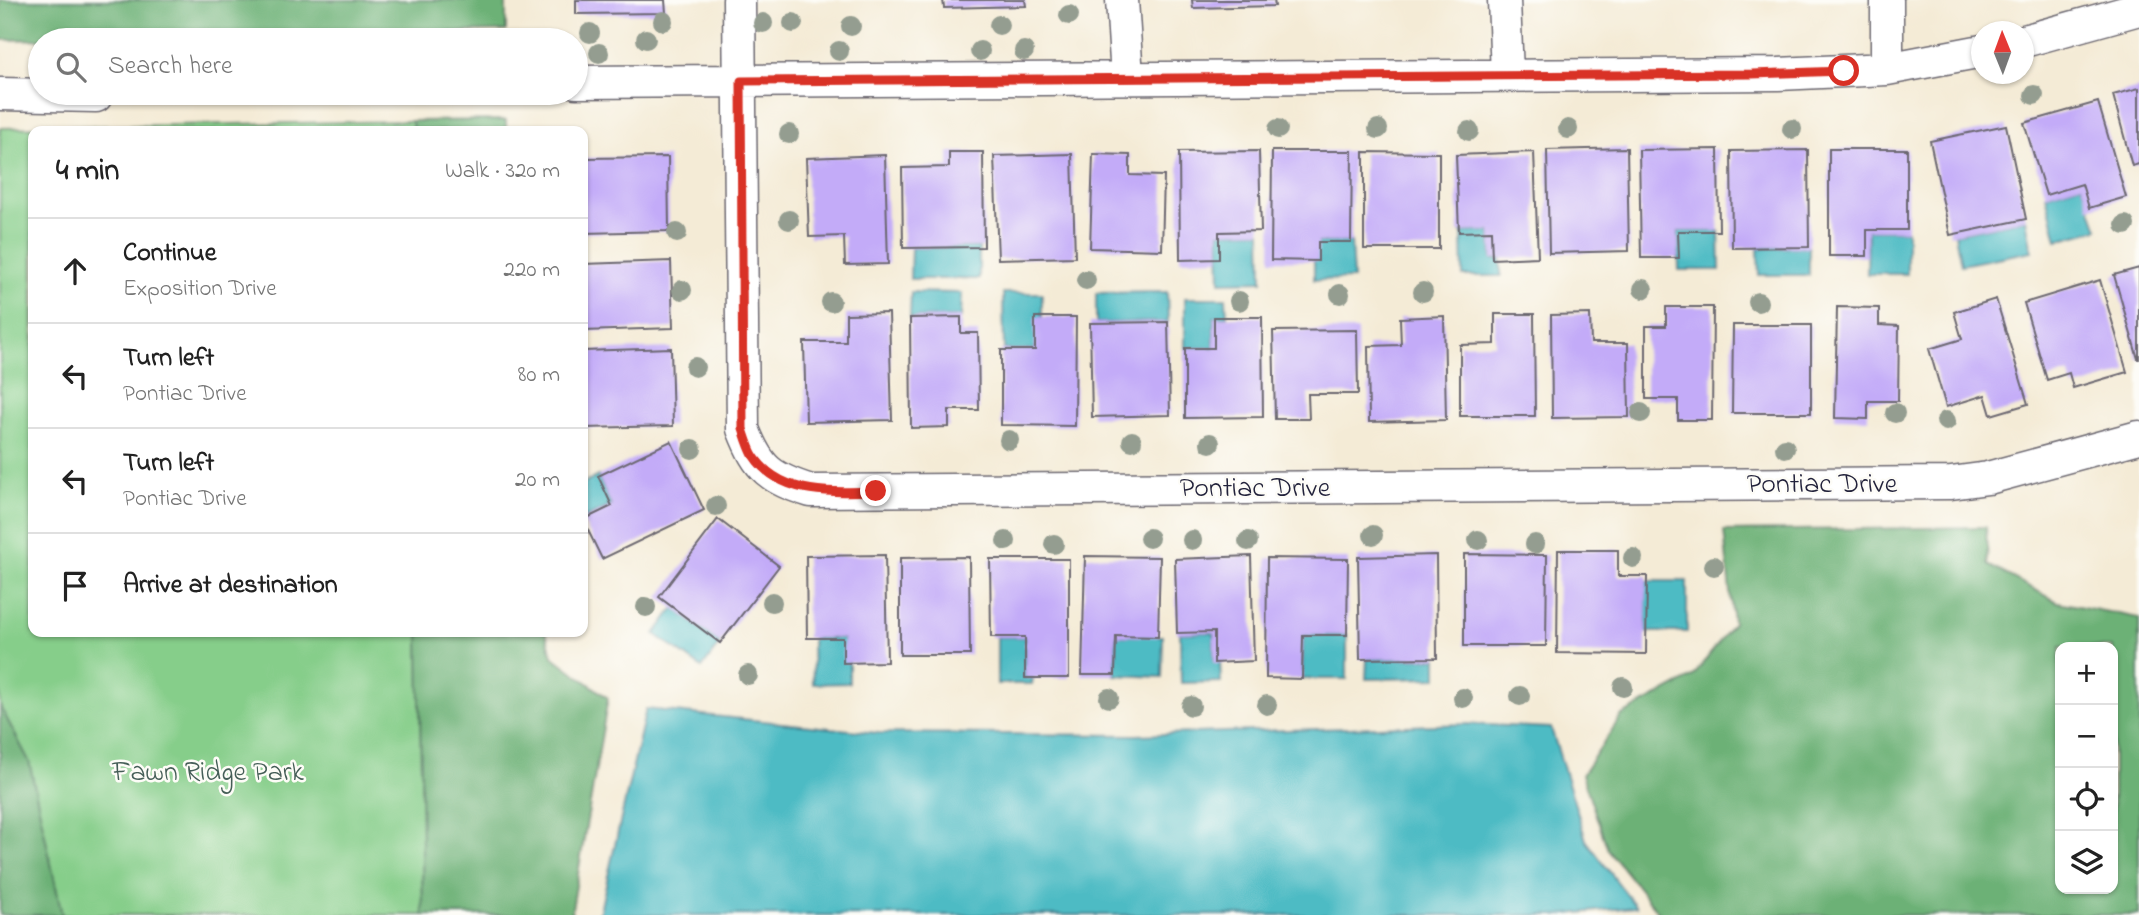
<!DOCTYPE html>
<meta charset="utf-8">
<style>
body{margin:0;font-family:"Indie Flower",sans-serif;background:#f6f6f6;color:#222}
.controls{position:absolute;right:21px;bottom:21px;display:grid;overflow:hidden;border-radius:14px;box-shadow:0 2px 5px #0004}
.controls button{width:63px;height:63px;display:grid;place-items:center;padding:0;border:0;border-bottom:2px solid #e0e0e0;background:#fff;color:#222;font:35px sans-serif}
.compass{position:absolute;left:1971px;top:21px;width:63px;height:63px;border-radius:50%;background:#fff;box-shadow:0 2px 5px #0004;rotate:359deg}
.stop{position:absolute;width:21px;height:21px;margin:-16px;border:5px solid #d93025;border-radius:50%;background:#fff}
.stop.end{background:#d93025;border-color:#fff;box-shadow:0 2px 7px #0008}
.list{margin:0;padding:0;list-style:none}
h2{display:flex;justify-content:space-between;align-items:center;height:91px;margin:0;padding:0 28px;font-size:30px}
h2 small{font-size:23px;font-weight:400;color:#767676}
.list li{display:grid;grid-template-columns:46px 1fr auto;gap:21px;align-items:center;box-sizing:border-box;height:105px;padding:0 28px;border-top:2px solid #e0e0e0}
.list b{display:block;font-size:26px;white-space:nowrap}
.list p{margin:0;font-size:23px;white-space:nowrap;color:#767676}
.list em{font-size:23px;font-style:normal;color:#767676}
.icon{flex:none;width:38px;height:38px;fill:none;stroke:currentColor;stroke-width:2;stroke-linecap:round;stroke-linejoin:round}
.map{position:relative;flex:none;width:2139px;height:915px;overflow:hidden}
.search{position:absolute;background:#fff;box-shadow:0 2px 5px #0004;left:28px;top:28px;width:560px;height:77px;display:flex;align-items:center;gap:18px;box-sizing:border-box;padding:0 24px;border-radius:38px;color:#767676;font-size:26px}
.panel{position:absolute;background:#fff;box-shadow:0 2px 5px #0004;left:28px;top:126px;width:560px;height:511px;border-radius:14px}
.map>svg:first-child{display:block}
</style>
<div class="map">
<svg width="2139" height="915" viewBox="0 0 2139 915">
<rect width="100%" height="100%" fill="#fdfcf7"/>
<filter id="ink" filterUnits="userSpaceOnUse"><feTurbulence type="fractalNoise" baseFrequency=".0143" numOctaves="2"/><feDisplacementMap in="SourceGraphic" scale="14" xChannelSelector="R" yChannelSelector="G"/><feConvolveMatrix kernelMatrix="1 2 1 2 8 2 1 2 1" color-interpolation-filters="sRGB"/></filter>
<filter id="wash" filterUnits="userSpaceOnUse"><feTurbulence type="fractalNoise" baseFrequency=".00686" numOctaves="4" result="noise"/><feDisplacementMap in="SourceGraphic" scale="28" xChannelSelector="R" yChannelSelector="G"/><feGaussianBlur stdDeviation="1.57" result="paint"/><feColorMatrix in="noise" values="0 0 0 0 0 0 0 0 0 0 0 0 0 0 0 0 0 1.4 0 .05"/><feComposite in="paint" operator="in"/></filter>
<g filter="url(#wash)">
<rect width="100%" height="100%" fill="#f4ebd6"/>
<path fill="#86ce8a" stroke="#547862" stroke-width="2" d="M412,121L413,131H33V632H419L423,915H62L29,761L0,706V128Z"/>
<path fill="#6cb176" stroke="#476a58" stroke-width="2" fill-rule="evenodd" d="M0,0H506V31L0,40Z
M506,120V131H413L412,121Z
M1986,527L1988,565L2058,602L2139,618V915H1654L1659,913L1608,850L1582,775L1622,715L1693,677L1733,623L1724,531ZM2060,647H2113V889H2060Z
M419,632H546L552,656L608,698L571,915H423Z
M0,706L29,761L62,915H0Z"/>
<path fill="#4dbbc4" stroke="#386e80" stroke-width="2" d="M2082,184L2098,229L2057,240L2046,195Z
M2026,219L2032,251L1961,265L1955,234Z
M1868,230H1907V274H1867Z
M1261,231L1262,281L1220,282L1219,232Z
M1491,231L1492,259H1501V276H1463L1462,232Z
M1678,231H1719L1720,270H1679Z
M1318,242H1351L1353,279L1314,280V261Z
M979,247V279H910L911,248Z
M1809,247V275H1759L1758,248Z
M911,292L962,293L961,317L910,318Z
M1167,292L1168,322L1096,323V293Z
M1003,293H1042V317L1035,350H1004Z
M1185,298H1226L1227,317H1214V348H1185Z
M598,476L612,506L583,519V484Z
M1646,581H1687V632H1646Z
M674,608L720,643L702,668L655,634Z
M1214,632V662H1220L1221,682L1181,683L1180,633Z
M1303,635H1347V679H1302Z
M1116,636H1163L1162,677L1115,675Z
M997,637H1025V678H1033L1032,684H997Z
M812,638H843L849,663V683L813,684Z
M1437,658V678L1366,679L1367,659Z
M646,709L878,733L1136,735L1467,724L1551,728L1586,840L1636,907L1558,915H599Z"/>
<g id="blocks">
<path fill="#c3abf8" d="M576,0H665L666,13L576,14Z
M943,0H1025L1026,6L944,8Z
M1192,0H1274L1275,6L1193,8Z
M2139,88V164L2132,166L2113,95Z
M2098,102L2126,197L2089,208L2082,184L2046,195L2024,123Z
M2006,125L2026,219L1950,235L1930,141Z
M1627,148L1629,251L1549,253L1547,150Z
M1718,149L1719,231H1678L1679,258H1641L1639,150Z
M1829,149H1907V230H1867V256H1829Z
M1808,150L1809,247L1732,248L1731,151Z
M1259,151L1261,231L1219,232V259L1180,260L1179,152Z
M1272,151H1352L1351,242H1318V261L1271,260Z
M949,152H983L984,247L903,248L902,168L949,167Z
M1364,152L1439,153V249H1364Z
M1534,152L1538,257L1492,259L1491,231L1459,232L1456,155Z
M1072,154L1075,257L998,259L994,156Z
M1093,154L1130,155V175L1164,176L1162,250L1090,248Z
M885,155L888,264L845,265L844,236L809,237L806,158Z
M668,157L669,231L583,233V158Z
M671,261L673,328L583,331V264Z
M2139,268V359H2138L2114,275Z
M2100,280L2127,372L2073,388L2069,373L2047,380L2024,303Z
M1996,299L2028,404L1991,415L1985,395L1946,407L1929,349L1962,339L1954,312Z
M1666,307H1713L1712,420H1678V399H1646V326H1666Z
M1837,307L1879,308V325L1899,326L1898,401H1868V419L1835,418Z
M889,313L892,420L806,422L804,342H846V314Z
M1495,314H1534L1535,416H1460V345L1495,344Z
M1590,314L1591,343H1628L1629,417L1552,418L1551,315Z
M1444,316L1446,420L1369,422L1368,346L1401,345L1400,318Z
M961,317V333H978L979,410H949V427L911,428L910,318Z
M1035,317H1076L1075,426L1001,425V350H1035Z
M1214,317H1262L1263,417L1185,418V348H1214Z
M1168,322L1170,415L1092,417L1090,323Z
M1733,325H1811V413H1732Z
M1357,330L1358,394H1308L1309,419H1275L1273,331Z
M671,348L673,426L583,428V351Z
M671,441L704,510L602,559L583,520L612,506L598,476Z
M718,519L779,566L720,643L659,597Z
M1558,550H1618V576H1647L1646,654L1557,653Z
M1464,554L1547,555L1546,646H1464Z
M885,555L887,662L843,663V638H807L806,556Z
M1436,555L1437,658L1360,659L1358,557Z
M1085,556L1160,557L1158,637L1116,636L1115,675H1082Z
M1251,556L1254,661L1214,663V632L1177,633L1175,559Z
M969,557L970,655H900V558Z
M1267,558L1348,559L1347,635H1303L1302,679L1266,678Z
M990,559H1069V678H1025V637H991Z"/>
</g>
</g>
<g filter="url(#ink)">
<use href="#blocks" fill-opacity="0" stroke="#6c6871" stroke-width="2"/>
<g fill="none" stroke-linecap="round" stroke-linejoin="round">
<defs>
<path id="street" d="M739,0L743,429C759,470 770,478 811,491L1951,483L1988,478L2139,437
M1122,0L1127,77
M1504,0L1507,75
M1887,0V69
M2024,41L2139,9
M576,82L1778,74L1887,69L1982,51
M0,94L96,96"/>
</defs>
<use href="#street" stroke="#6c6871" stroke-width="35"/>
<use href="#street" stroke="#fff" stroke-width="32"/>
</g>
<g fill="#949d90">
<circle cx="1069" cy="15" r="10"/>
<circle cx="663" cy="21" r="10"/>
<circle cx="763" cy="23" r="10"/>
<circle cx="793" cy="23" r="10"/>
<circle cx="999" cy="25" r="10"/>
<circle cx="851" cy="26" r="10"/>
<circle cx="590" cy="33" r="10"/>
<circle cx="646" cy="39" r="10"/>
<circle cx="839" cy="51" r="10"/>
<circle cx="980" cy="51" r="10"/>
<circle cx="1024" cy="51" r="10"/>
<circle cx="599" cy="53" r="10"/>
<circle cx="2034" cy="95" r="10"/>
<circle cx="1278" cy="129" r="10"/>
<circle cx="1378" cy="129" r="10"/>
<circle cx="1568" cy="129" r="10"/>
<circle cx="1792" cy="129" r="10"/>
<circle cx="1469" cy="131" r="10"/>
<circle cx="789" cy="134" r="10"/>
<circle cx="789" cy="220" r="10"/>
<circle cx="2125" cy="225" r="10"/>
<circle cx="677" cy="233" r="10"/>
<circle cx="1086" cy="280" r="10"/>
<circle cx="1643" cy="289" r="10"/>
<circle cx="682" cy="290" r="10"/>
<circle cx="1423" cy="292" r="10"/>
<circle cx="1340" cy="294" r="10"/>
<circle cx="1239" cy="301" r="10"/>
<circle cx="831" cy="302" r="10"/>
<circle cx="1758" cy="302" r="10"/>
<circle cx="695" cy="367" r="10"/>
<circle cx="1641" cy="413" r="10"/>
<circle cx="1895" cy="413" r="10"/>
<circle cx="1946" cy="421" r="10"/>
<circle cx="1009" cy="440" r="10"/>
<circle cx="1132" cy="441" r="10"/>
<circle cx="1210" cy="443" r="10"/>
<circle cx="1785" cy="448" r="10"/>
<circle cx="692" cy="449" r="10"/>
<circle cx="716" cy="506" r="10"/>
<circle cx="1373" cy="535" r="10"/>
<circle cx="1149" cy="538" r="10"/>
<circle cx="1192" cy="540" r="10"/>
<circle cx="1478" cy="540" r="10"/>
<circle cx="1006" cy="541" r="10"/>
<circle cx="1248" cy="541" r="10"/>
<circle cx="1054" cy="544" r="10"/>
<circle cx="1535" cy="544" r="10"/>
<circle cx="1633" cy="558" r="10"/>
<circle cx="1714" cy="566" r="10"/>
<circle cx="772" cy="602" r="10"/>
<circle cx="646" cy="607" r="10"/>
<circle cx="748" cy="675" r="10"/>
<circle cx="1623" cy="687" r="10"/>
<circle cx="1520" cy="696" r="10"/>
<circle cx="1109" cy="698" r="10"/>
<circle cx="1463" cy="698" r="10"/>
<circle cx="1267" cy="705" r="10"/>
<circle cx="1191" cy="706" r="10"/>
</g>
</g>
<g fill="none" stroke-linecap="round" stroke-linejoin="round" filter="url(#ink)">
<path stroke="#d93025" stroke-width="9" d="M876,491C833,492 780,497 753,455C749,448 746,438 743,429L741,81L1752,74L1844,71"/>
</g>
<g text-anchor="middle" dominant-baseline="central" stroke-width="5" stroke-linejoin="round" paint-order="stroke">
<g font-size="28" fill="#22223b" stroke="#fdfcf7">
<text x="1822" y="485">Pontiac Drive</text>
<text x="1255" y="489">Pontiac Drive</text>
</g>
<g font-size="28" fill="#455e57" stroke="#fdfcf7">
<text x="208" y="773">Fawn Ridge Park</text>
</g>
</g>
</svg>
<div class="controls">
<button>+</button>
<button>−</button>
<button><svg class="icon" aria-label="locate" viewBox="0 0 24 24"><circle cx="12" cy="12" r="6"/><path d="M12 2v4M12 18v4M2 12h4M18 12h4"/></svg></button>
<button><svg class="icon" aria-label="layers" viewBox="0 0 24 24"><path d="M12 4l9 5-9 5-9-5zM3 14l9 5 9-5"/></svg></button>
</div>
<svg class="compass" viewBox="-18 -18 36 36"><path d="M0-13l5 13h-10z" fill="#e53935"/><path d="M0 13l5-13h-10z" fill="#767676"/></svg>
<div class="stop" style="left:1844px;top:71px"></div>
<div class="stop end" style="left:876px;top:491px"></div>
<div class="search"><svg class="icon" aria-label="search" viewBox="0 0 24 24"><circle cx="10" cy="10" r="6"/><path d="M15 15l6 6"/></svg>Search here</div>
<section class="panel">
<h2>4 min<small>Walk · 320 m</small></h2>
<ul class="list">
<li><svg class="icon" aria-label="ahead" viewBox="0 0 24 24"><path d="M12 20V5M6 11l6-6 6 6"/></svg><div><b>Continue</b><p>Exposition Drive</p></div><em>220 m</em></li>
<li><svg class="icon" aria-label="left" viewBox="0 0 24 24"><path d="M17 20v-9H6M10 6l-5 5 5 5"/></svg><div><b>Turn left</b><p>Pontiac Drive</p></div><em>80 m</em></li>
<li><svg class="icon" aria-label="left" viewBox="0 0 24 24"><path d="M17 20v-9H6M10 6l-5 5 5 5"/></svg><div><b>Turn left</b><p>Pontiac Drive</p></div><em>20 m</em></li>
<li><svg class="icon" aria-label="arrive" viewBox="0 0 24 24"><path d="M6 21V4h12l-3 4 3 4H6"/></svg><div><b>Arrive at destination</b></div></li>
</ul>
</section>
</div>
